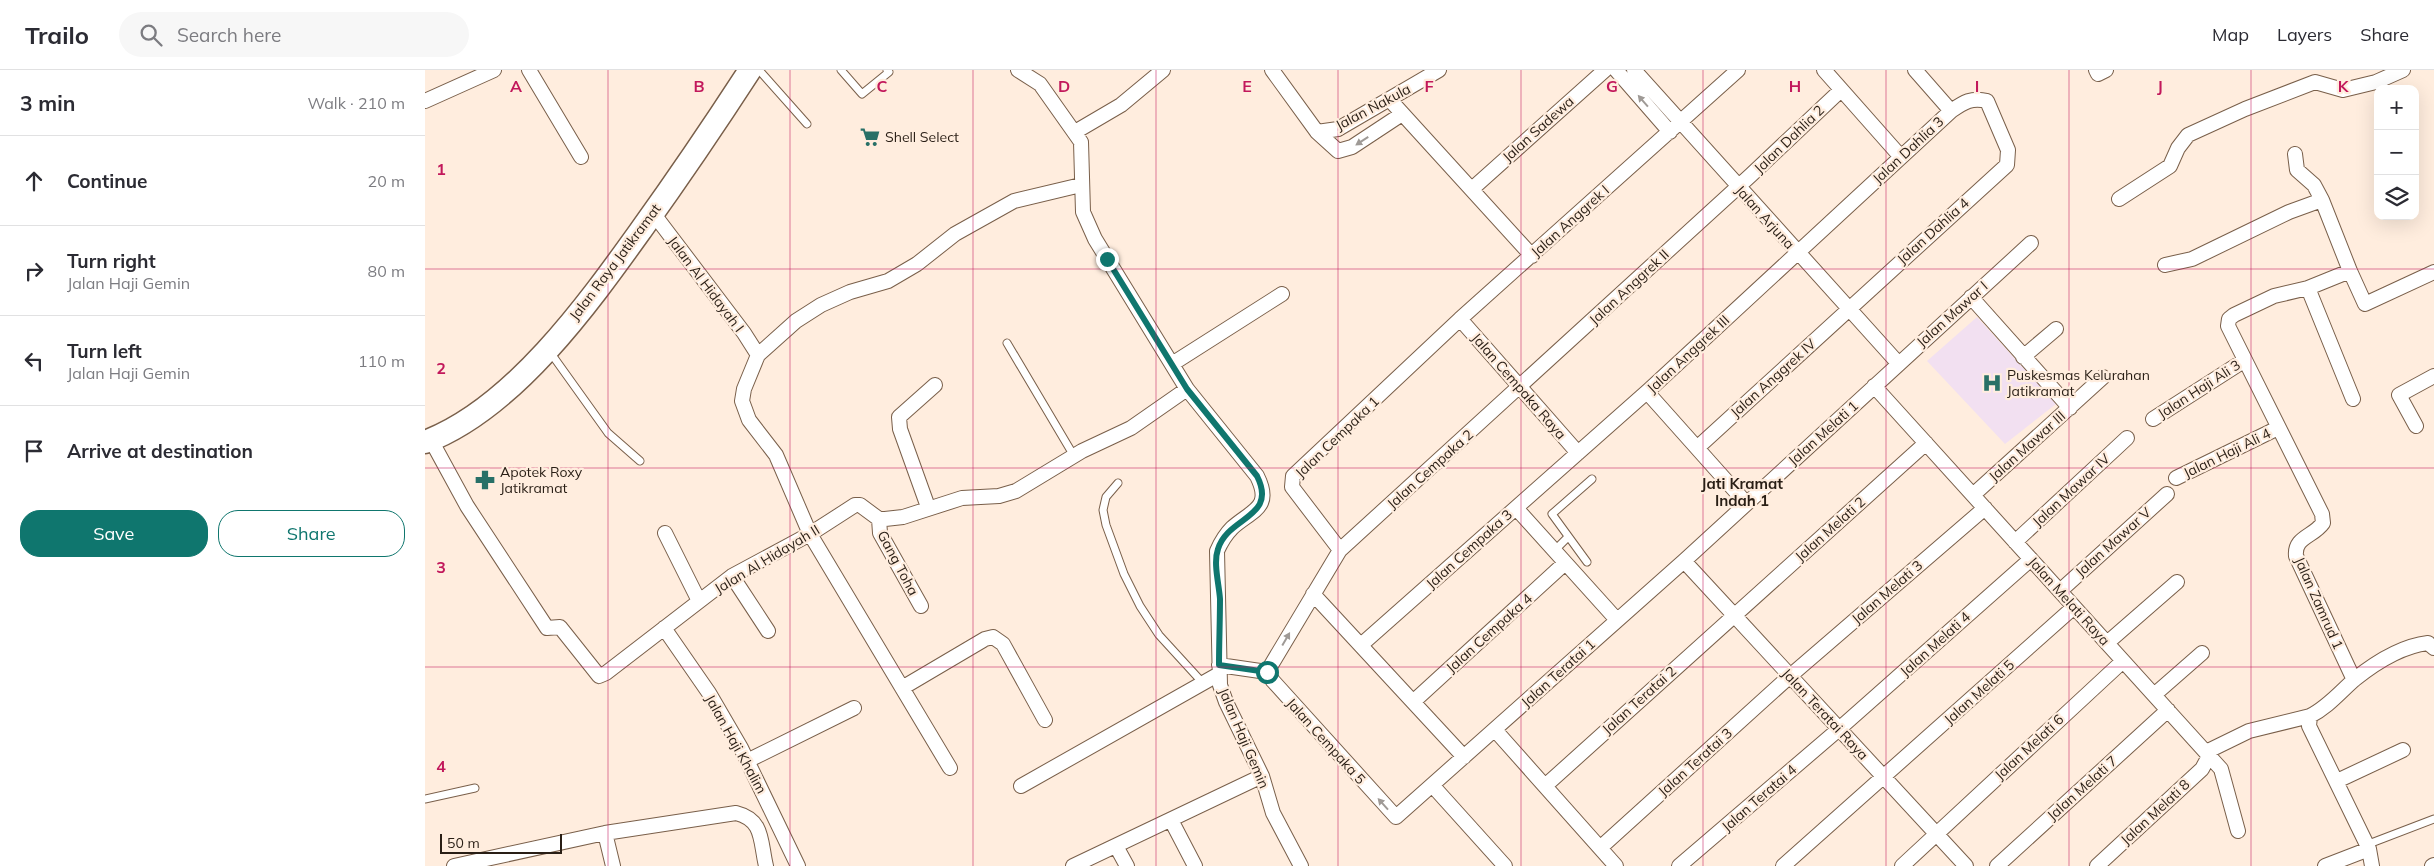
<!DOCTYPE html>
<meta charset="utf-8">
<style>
body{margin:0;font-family:Mulish,sans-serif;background:#f7f7f7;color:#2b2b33}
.controls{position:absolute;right:15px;top:15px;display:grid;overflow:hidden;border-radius:10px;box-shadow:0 5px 20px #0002}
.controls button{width:45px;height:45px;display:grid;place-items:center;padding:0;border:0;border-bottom:1px solid #e1e1e2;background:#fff;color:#2b2b33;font:25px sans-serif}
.scale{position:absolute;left:15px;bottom:12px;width:122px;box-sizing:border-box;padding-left:5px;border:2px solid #291e15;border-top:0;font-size:14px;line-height:18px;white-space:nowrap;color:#291e15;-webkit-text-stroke:4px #ffedde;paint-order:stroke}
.stop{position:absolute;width:15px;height:15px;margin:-11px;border:4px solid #0f766e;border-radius:50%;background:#fff}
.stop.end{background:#0f766e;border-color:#fff;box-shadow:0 1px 5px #0008}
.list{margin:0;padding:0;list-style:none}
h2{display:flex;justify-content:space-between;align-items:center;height:65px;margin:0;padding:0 20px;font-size:21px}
h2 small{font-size:16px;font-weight:400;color:#7c7c81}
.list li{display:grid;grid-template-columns:32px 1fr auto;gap:15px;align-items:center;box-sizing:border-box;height:90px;padding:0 20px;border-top:1px solid #e1e1e2}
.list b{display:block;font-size:19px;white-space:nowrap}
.list p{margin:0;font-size:16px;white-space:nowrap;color:#7c7c81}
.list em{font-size:16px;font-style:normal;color:#7c7c81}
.actions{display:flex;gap:10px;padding:15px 20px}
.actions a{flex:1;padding:11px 0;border:1px solid #0f766e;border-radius:20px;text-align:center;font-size:18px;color:#0f766e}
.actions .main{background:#0f766e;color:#fff}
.icon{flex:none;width:28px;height:28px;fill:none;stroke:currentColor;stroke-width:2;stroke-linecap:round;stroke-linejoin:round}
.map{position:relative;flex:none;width:2009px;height:796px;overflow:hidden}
header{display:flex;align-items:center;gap:30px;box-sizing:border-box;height:70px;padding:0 25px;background:#fff;border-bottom:1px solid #e1e1e2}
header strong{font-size:24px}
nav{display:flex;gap:28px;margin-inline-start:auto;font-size:18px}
.search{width:350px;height:45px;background:#f7f7f7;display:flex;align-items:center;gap:12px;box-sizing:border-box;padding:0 18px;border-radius:28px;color:#7c7c81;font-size:19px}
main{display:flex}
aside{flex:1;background:#fff}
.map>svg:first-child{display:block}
</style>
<header>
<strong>Trailo</strong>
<div class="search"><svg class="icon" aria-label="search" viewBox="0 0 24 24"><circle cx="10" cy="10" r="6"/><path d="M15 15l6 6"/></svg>Search here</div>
<nav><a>Map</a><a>Layers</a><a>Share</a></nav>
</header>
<main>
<aside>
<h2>3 min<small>Walk · 210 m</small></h2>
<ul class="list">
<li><svg class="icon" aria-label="ahead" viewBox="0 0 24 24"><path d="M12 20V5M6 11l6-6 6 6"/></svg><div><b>Continue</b></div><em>20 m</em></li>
<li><svg class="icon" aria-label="right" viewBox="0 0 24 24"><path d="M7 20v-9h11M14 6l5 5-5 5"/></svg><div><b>Turn right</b><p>Jalan Haji Gemin</p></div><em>80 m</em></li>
<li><svg class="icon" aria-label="left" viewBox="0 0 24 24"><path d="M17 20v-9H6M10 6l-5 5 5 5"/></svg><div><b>Turn left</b><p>Jalan Haji Gemin</p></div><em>110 m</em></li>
<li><svg class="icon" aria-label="arrive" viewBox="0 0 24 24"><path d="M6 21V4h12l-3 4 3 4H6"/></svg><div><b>Arrive at destination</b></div></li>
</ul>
<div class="actions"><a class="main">Save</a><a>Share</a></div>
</aside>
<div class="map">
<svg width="2009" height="796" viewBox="0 0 2009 796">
<rect width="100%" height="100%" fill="#ffedde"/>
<path fill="#f2e0f1" d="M1552,247L1631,334L1580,374L1502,291Z"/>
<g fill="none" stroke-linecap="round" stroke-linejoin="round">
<defs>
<path id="lane" d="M334,0L382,54
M416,0L437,24L464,2L462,0
M582,273L649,386
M125,282L183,363L215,391
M693,413L681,427L678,440L681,455L699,504L715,536L734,565L777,612
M1129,481L1143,467
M1162,492L1127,444L1167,409
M0,729L50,718
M1941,775L2009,749"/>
<path id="street" d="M104,0L156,87
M593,0L615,14L656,72L658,142L670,169L762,319L832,406C848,438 827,440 807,458C800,465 796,472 792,481L795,615L801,632L837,706L848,743L876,796
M847,0L892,62L913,81L927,77L977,44
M1191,0L1245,62
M1209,0L1473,293
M1313,0L1035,249L868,406L867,417L915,480L842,602L848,611L971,747L1259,491L1606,173
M1399,0L1476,87
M1490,0L1526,41
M1671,0L1673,4L1681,0
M965,30L1107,186
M0,31L69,0
M650,62L696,35L738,0
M892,62L913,59L1014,0
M1870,84L1872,100L1889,115L1897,130
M1047,119L1180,0
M1694,129L1745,96L1753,78L1763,65L1820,39L1890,12L1918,20L1951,12L1978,0
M228,143L319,263L333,285
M1740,195L1767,189L1864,142L1897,130L1925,201L1940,234L2009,202
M1925,201L1883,218L1849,226L1809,245L1804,249L1803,256L1897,444L1898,453C1888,467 1869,467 1871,486L1929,610
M1883,218L1928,329
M1546,227L1645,338
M1035,249L1153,383
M1598,287L1631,259
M747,294L857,224
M1449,316L1796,699L1813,761
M1222,322L1321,433
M1728,349L1820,290
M1991,356L1974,325L2009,306
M6,370L42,436L122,558L135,557L174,606L181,603L307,506L385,464L430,435H435L454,449H460L478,447L537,428L574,426L591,421L657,381L706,358L762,319
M1751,408L1853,358
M1548,425L1678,307
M503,437L475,359L474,347L510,315
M1091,438L1192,550
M454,449L455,463L496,536
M240,463L274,531
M1590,472L1702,368
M915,480L1326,105L1416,20
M1259,491L1541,796
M307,506L343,561
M1635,521L1742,424
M888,524L1039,687
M239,558L284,623L316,678L373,796
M1682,573L1752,512
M936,575L1224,320L1526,41C1539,32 1547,27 1562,31L1583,80L1582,95L1272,378
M794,595L842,602
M477,618L560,569L568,567L578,574L620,650
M1729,625L1777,583
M988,632L1140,493
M1070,660L1191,796
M1781,682L1824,661L1885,646
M322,691L429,638
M525,698L385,464L351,385L324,350L317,331L319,319L333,285L371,251L396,235L425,222L463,211L492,194L530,164L589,131L656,115
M1912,711L1978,680
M1007,715L1080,796
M596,716L794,604
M1120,716L1501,373
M746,750L770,796
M180,763L188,796
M691,776L702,796
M1175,778L1365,606L1560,438
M29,796L180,763L311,743C339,750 335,771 341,796
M648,796L837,706
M1254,796L1414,659L1606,489
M1358,796L1649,537
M1477,796L1698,591
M1572,796L1743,640
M1672,796L1777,699L1784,686
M1900,796L1944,779
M1947,796L1944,779L1884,656L1885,646C1903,637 1915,622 1930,609C1950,593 1977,576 2003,573L2009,578
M2007,796L2009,795"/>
<path id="primary" d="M0,372C88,339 163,234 216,160C254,107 290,54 325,0"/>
</defs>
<use href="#lane" stroke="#795f4a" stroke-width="9"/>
<use href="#street" stroke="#795f4a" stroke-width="16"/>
<use href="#primary" stroke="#795f4a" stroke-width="25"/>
<use href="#lane" stroke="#fff" stroke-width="7"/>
<use href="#street" stroke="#fff" stroke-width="14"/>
<use href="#primary" stroke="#fff" stroke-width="22"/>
</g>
<defs><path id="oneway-solid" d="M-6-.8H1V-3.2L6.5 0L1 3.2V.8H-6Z" transform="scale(1.25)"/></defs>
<g fill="#9f9a96">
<use href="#oneway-solid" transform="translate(1218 31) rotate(-131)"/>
<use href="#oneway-solid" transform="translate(937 71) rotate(147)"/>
<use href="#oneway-solid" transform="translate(861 569) rotate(-60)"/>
<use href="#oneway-solid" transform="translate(958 734) rotate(-132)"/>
</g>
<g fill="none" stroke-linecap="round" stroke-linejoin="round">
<path stroke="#0f766e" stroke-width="6" d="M682,189L762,319L832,406C853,448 803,446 793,479C788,493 794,514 795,529C795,551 794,573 794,595L842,602"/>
</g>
<path fill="none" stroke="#c2185b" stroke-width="1" stroke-opacity="0.55" d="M183,0V796M365,0V796M548,0V796M731,0V796M913,0V796M1096,0V796M1278,0V796M1461,0V796M1644,0V796M1826,0V796M0,199H2009M0,398H2009M0,597H2009"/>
<defs>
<symbol id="supermarket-bare" viewBox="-9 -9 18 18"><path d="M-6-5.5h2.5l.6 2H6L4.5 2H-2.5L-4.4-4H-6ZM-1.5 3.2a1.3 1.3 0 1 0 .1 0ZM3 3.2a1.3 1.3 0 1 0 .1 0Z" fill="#287067" stroke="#ffedde" stroke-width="2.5" paint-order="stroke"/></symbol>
<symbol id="hospital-bare" viewBox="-9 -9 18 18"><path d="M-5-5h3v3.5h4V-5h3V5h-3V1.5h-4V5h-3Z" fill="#287067" stroke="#ffedde" stroke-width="2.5" paint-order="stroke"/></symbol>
<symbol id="pharmacy-bare" viewBox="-9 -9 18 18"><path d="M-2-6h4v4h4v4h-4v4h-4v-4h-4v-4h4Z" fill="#287067" stroke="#ffedde" stroke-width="2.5" paint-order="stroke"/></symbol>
</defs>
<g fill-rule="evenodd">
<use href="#supermarket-bare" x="431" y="53" width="28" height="28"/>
<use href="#hospital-bare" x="1553" y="299" width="28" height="28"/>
<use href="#pharmacy-bare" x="46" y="396" width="28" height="28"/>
</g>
<g text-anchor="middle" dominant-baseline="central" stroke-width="4.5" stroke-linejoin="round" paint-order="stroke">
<g font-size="14" fill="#291e15" stroke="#ffedde">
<text transform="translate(948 37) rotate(-28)">Jalan Nakula</text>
<text transform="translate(1113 59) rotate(-42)">Jalan Sadewa</text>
<text transform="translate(1364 69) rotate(-44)">Jalan Dahlia 2</text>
<text transform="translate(1483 80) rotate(-43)">Jalan Dahlia 3</text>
<text transform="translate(1340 147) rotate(48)">Jalan Arjuna</text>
<text transform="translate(1145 151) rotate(-42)">Jalan Anggrek I</text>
<text transform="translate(1508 161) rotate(-42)">Jalan Dahlia 4</text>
<text transform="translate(190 192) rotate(-53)">Jalan Raya Jatikramat</text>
<text transform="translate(281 214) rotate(53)">Jalan Al Hidayah I</text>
<text transform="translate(1204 217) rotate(-43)">Jalan Anggrek II</text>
<text transform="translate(1527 244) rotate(-42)">Jalan Mawar I</text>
<text transform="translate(1263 284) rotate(-43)">Jalan Anggrek III</text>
<text transform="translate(1348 308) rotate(-42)">Jalan Anggrek IV</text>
<text transform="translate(1094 316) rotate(49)">Jalan Cempaka Raya</text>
<text transform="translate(1774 319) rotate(-33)">Jalan Haji Ali 3</text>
<text transform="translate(1398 363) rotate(-42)">Jalan Melati 1</text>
<text transform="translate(912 367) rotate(-44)">Jalan Cempaka 1</text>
<text transform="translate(1602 376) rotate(-42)">Jalan Mawar III</text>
<text transform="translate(1802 383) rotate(-26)">Jalan Haji Ali 4</text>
<text transform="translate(1005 399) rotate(-42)">Jalan Cempaka 2</text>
<text transform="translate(1646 420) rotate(-43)">Jalan Mawar IV</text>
<text transform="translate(1405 459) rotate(-42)">Jalan Melati 2</text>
<text transform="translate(1688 472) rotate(-42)">Jalan Mawar V</text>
<text transform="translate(1044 479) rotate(-42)">Jalan Cempaka 3</text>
<text transform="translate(342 489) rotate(-31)">Jalan Al Hidayah II</text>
<text transform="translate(473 493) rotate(62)">Gang Toha</text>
<text transform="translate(1462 522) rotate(-41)">Jalan Melati 3</text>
<text transform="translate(1644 531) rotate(48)">Jalan Melati Raya</text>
<text transform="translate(1894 533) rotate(66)">Jalan Zamrud 1</text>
<text transform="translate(1064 563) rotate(-42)">Jalan Cempaka 4</text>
<text transform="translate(1510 574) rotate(-42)">Jalan Melati 4</text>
<text transform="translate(1133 603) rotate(-42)">Jalan Teratai 1</text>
<text transform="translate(1554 622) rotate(-42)">Jalan Melati 5</text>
<text transform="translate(1214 630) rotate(-42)">Jalan Teratai 2</text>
<text transform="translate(1400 644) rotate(47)">Jalan Teratai Raya</text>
<text transform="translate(819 668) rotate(67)">Jalan Haji Gemin</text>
<text transform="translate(901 671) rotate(48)">Jalan Cempaka 5</text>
<text transform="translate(311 674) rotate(61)">Jalan Haji Khalim</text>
<text transform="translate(1604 677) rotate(-43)">Jalan Melati 6</text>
<text transform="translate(1270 692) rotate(-42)">Jalan Teratai 3</text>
<text transform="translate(1657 718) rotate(-42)">Jalan Melati 7</text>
<text transform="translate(1334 728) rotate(-41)">Jalan Teratai 4</text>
<text transform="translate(1730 742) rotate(-43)">Jalan Melati 8</text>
</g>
<g font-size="14" fill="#291e15" stroke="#ffedde" text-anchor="start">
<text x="460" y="67">Shell Select</text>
<text x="1582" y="305">Puskesmas Kelurahan<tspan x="1582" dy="16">Jatikramat</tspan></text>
<text x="75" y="402">Apotek Roxy<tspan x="75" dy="16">Jatikramat</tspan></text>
</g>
<g font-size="15" font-weight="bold" fill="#291e15" stroke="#ffedde">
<text x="1317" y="413">Jati Kramat<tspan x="1317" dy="17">Indah 1</tspan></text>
</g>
</g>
<g font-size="16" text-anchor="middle" font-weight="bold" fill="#c2185b" stroke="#ffedde" stroke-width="4.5" stroke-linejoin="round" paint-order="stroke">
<text x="91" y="22">A</text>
<text x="274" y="22">B</text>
<text x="457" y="22">C</text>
<text x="639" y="22">D</text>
<text x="822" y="22">E</text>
<text x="1004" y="22">F</text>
<text x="1187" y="22">G</text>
<text x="1370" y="22">H</text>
<text x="1552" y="22">I</text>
<text x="1735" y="22">J</text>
<text x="1918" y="22">K</text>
<text x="16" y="105">1</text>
<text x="16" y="304">2</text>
<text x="16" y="503">3</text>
<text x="16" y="702">4</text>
</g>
</svg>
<div class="controls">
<button>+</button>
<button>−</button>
<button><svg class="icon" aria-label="layers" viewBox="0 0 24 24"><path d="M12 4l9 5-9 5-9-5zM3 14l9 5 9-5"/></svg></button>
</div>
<div class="scale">50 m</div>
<div class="stop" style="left:842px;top:602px"></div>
<div class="stop end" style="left:682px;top:189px"></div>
</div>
</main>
